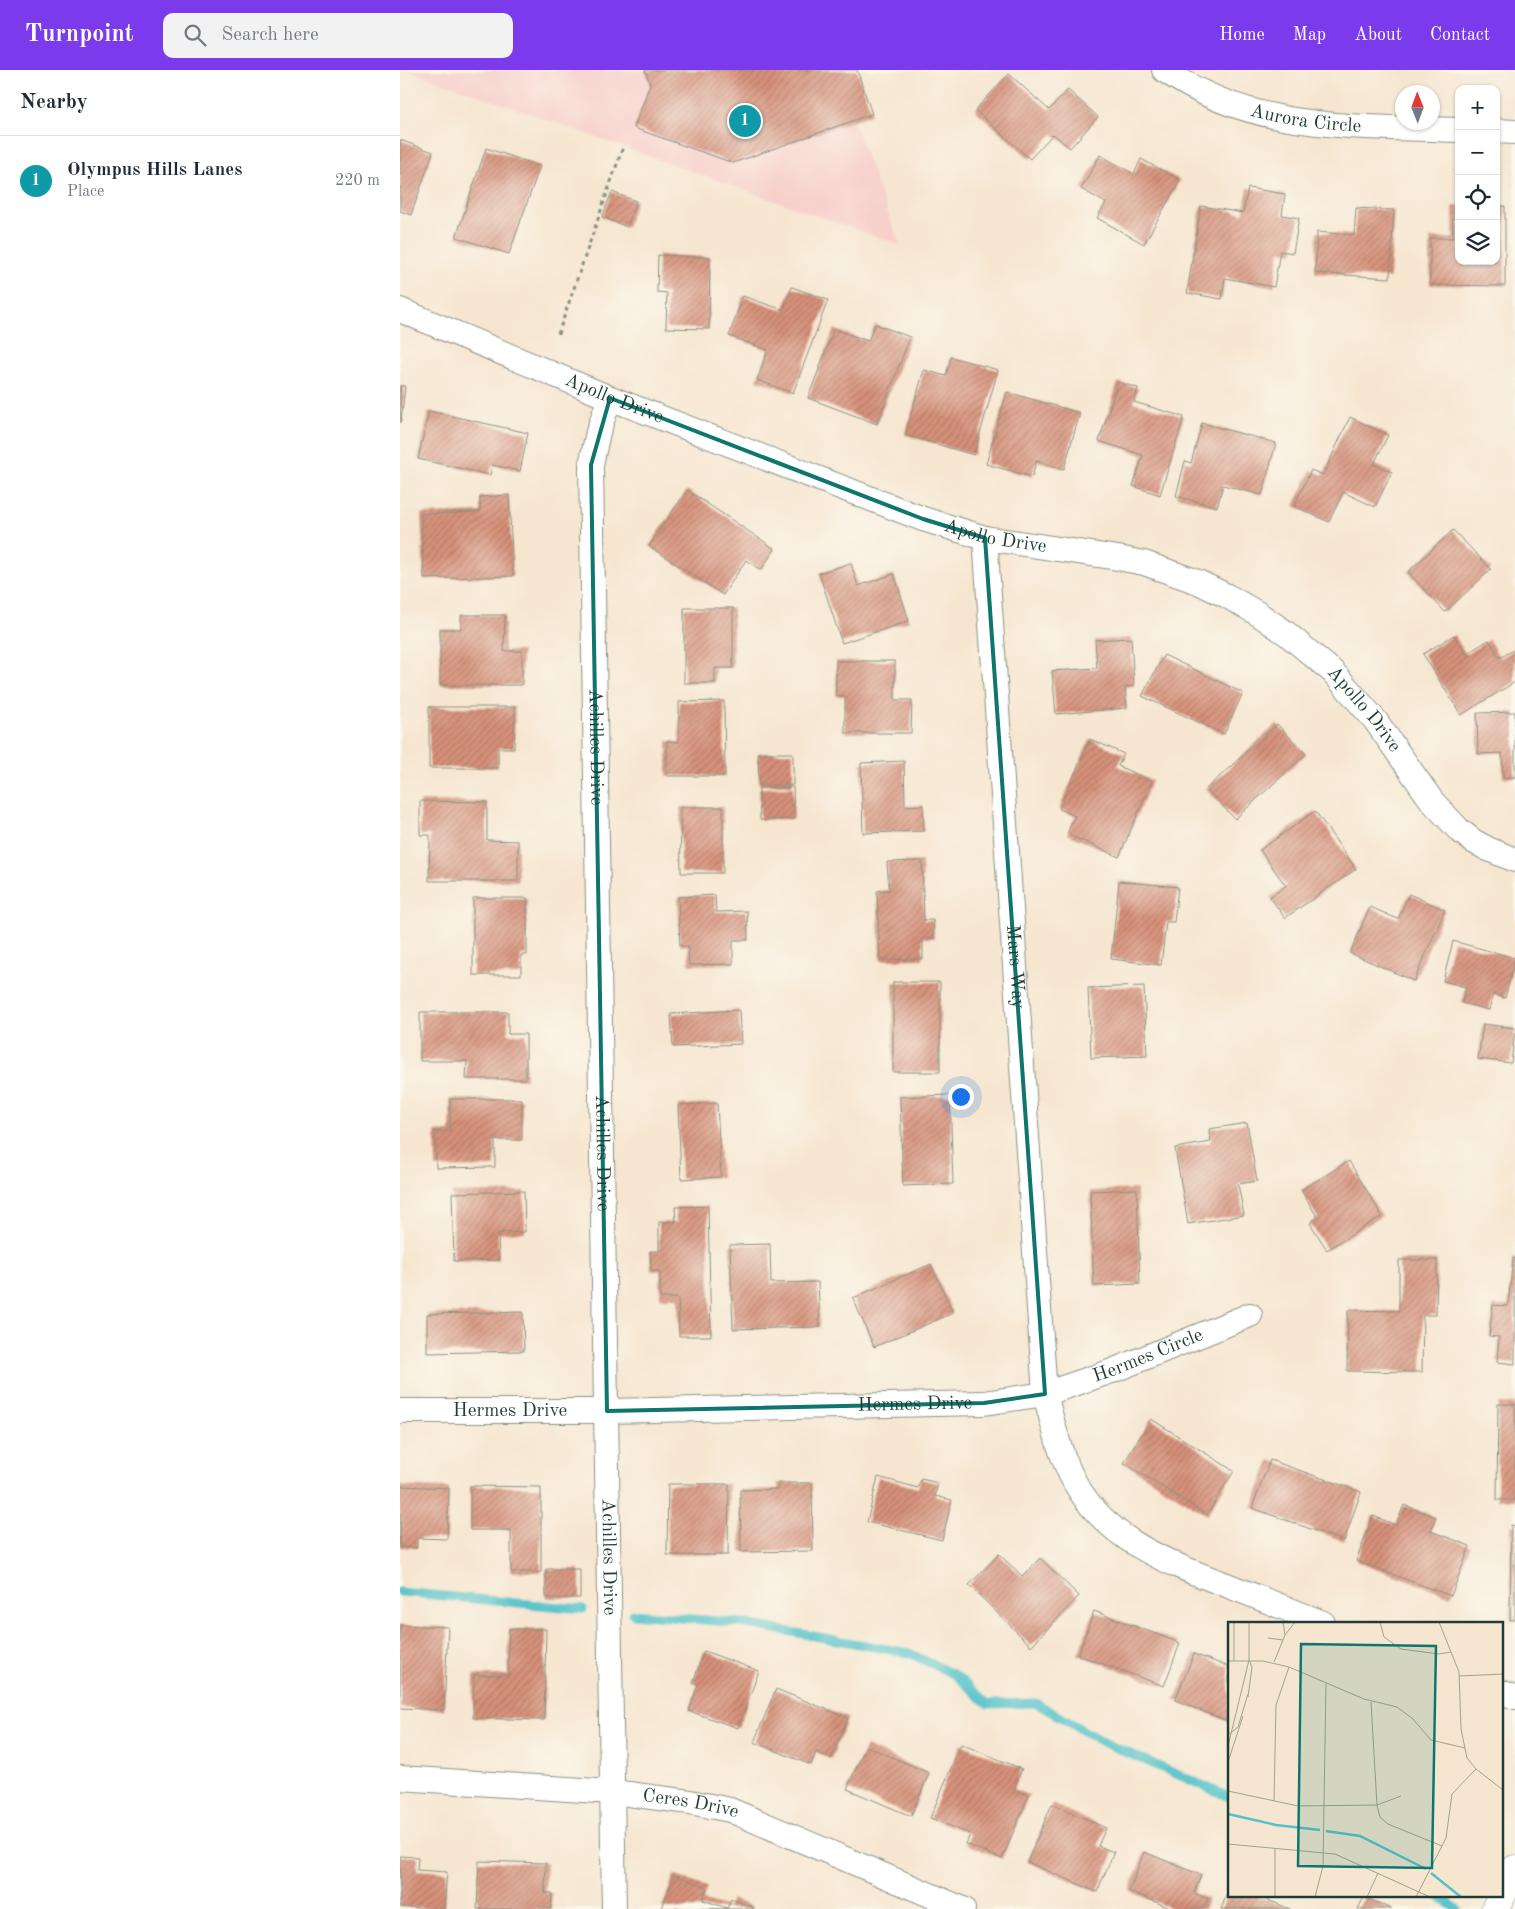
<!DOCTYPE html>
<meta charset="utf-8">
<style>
body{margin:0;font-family:"Old Standard TT",serif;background:#f2f2f3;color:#1f2937}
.controls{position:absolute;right:15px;top:15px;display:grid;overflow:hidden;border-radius:10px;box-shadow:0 1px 4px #0004}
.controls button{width:45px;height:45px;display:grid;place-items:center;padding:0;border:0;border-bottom:1px solid #e0e1e3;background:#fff;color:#1f2937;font:25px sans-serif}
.compass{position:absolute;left:995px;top:15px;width:45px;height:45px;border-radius:50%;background:#fff;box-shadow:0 1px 4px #0004;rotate:359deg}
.you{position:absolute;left:560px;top:1026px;width:18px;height:18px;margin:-12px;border:4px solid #fff;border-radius:50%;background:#1a73e8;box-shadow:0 0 0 8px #1a73e833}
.badge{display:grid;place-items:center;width:32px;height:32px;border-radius:50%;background:#7c3aed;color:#fff;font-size:16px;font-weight:700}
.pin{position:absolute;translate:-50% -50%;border:2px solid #fff;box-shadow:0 1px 5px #0006}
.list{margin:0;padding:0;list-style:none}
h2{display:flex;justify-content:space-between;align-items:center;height:65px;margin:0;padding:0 20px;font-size:21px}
h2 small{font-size:16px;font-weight:400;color:#747a83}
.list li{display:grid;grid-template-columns:32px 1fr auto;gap:15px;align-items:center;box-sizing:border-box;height:90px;padding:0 20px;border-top:1px solid #e0e1e3}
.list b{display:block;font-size:19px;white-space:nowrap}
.list p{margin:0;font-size:16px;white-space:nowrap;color:#747a83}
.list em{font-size:16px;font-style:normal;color:#747a83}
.icon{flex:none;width:28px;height:28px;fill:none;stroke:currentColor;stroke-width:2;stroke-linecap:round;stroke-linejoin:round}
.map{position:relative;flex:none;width:1115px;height:1839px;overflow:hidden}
header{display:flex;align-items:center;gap:30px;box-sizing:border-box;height:70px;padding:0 25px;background:#7c3aed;color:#fff}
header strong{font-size:24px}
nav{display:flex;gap:28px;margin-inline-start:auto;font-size:18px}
.search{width:350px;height:45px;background:#f2f2f3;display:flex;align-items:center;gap:12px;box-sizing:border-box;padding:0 18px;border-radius:10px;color:#747a83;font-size:19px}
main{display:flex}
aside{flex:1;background:#fff}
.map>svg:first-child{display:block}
</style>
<header>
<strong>Turnpoint</strong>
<div class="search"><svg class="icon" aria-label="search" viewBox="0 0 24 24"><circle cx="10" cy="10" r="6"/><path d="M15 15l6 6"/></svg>Search here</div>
<nav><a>Home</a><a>Map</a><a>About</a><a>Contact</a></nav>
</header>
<main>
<aside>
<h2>Nearby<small></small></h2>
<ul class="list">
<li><span class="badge" style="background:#0f9aa8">1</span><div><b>Olympus Hills Lanes</b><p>Place</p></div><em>220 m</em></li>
</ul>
</aside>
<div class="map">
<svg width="1115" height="1839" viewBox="0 0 1115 1839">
<defs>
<pattern id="building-hatch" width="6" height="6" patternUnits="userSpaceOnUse" patternTransform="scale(1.25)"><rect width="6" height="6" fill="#d7917a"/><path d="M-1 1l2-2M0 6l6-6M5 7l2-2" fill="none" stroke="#ae7865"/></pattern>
</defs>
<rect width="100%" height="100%" fill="#fbf7ec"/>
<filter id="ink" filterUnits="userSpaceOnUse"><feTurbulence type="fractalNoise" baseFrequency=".02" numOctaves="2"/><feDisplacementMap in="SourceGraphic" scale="10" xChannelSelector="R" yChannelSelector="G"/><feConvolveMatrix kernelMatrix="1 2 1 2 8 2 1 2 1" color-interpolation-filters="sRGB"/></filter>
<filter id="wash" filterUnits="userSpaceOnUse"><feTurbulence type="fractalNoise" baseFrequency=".0096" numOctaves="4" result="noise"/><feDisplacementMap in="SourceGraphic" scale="20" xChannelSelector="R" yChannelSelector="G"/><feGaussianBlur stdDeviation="1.12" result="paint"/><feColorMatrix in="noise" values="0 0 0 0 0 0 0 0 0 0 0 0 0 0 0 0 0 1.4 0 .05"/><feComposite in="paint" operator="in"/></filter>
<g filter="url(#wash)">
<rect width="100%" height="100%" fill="#f6e6d0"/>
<path fill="#f7d0cc" d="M8,0H434L500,175L223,77Z"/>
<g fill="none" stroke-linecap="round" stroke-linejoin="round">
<path stroke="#54c2c8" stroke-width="9" d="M0,1522L183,1539
M233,1544L341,1553L509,1583L555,1605L588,1634L636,1633L705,1673L829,1727
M1037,1825L1057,1839"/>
</g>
<g id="blocks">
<path fill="url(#building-hatch)" d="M245,0H457L472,44L333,93L234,58L250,14Z
M609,4L649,40L668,20L698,47L670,78L653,64L630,89L575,40Z
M0,70L33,82L11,145L0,141Z
M86,78L140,96L109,184L56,167Z
M700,85L734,104L741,89L780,110L744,174L697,148L706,133L681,119Z
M848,118L885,124L882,145L899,148L893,183L880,181L874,217L825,208L822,229L787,223L801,136L843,143Z
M212,122L236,131L227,157L202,147Z
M1053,136H1059V191H1096V136H1105V216L1030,215V168H1053Z
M956,138L994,140L990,208L915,203L917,162L954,165Z
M258,185L310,187L309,259L266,258L267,223L257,222Z
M392,217L428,230L393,323L357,310L368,280L329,266L343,226L383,240Z
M475,254L510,267L477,354L408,328L434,259L468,271Z
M551,287L598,300L574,385L505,365L524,300L546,306Z
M718,312L738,318L734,332L784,347L760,425L733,416L743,385L699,371Z
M0,316H5L1,352H0Z
M607,322L680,343L664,399L636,391L632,407L586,394Z
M29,341L128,363L120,401L92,395L90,405L18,389Z
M950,347L988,365L974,394L992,402L975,437L943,422L929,452L894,436L911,400L923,405Z
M802,353L876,373L862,425L823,415L817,437L776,426L785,391L791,393Z
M287,420L375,479L361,500L346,490L323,525L249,476Z
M109,425L113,506L24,509L21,444L80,442V427Z
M1053,460L1091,499L1045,542L1008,502Z
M451,493L458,516L494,504L509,551L442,573L419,503Z
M284,538H333V598H315V613H284Z
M61,545H105L104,581H122V615H40V559H61Z
M1054,565L1066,584L1089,570L1100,588L1115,579V612L1061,645L1023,584Z
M731,568L734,616L725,617L727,638L656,644L652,601L697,598L695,570Z
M764,585L843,623L824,664L742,626Z
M436,591H495V630H512L511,663H445V626H436Z
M324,631L325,706H267V671L279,672V632Z
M29,637H115L114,678H98V698H29Z
M1115,642V707L1103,708L1102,683L1078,684L1077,643Z
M877,654L906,684L835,749L806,719Z
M690,669L724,684L718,696L752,711L719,787L667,764L675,746L659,739Z
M358,683H393V715H359Z
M504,691L505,736L523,735L524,761L463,763L461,693Z
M393,717L394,749L360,750L359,718Z
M20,731L87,732V770L118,771V811H29L30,765H20Z
M280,737H323V803H281Z
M915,741L956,799L885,848L870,827L886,816L860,780Z
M522,791L524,850H533L534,868H523V889L480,890L477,821L489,820L487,792Z
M719,811L778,817L774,852H766L761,895L711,889Z
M1009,824L1045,840L1014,911L950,883L970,837L998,849Z
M315,825L316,842L347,841L348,870H333V894L289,895L288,876H280L278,827Z
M73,828H127V885H121V905H73Z
M1053,871L1115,888L1105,928L1093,924L1089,940L1062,933L1066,917L1043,911Z
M493,912H540V1002H493Z
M744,916L747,986L691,988L688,918Z
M339,940L341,974L273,977L271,944Z
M20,942H108V964H126V1009H66L67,991H20Z
M1083,954L1115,958L1111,993L1078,989Z
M550,1025L553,1114L503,1116L500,1027Z
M50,1029H122V1070H95V1097L36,1098L35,1062L50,1061Z
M317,1033L321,1107L281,1109L278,1035Z
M847,1053L857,1111L838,1114L844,1145L788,1154L775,1078L811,1072L809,1059Z
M949,1091L982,1146L927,1180L910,1153L918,1148L901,1120Z
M737,1119L740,1214L694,1216L690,1121Z
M124,1121L125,1162L98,1163L99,1190L54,1191L52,1123Z
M308,1136L311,1266H279L278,1228H260V1201H251L250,1181H259V1152H276L275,1137Z
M370,1174L371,1213L418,1212L420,1257L333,1259L330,1175Z
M1113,1188H1115V1294L1097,1292L1099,1267L1089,1266L1093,1235L1108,1236Z
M999,1190H1037L1036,1245H1023L1022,1302L947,1301L948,1240L999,1241Z
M531,1194L553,1243L474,1277L453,1228Z
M123,1242L124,1281L27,1283V1244Z
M1098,1334H1115V1430H1097Z
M751,1349L834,1401L807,1445L724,1393Z
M870,1390L961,1422L944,1471L852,1438Z
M478,1407L518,1418L521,1409L538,1413L535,1426L552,1430L542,1470L467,1452Z
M378,1413H412L413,1481L341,1482L340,1420L378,1419Z
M268,1414H329L328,1485H267Z
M0,1416L49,1418L47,1469L17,1468V1478L0,1477Z
M70,1416L141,1417V1502H111V1460H70Z
M1004,1435L1036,1447L1031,1461L1070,1476L1051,1526L956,1491L973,1446L996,1455Z
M1111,1455L1115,1456V1550H1110Z
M599,1484L622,1506L640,1488L679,1526L631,1576L569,1515Z
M146,1499H180V1528H146Z
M694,1541L780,1573L764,1616L678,1585Z
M0,1555L48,1557L44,1640L0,1638Z
M109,1559H146L144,1650L73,1648L74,1605H108Z
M304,1581L359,1601L338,1658L289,1641L298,1614L293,1613Z
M794,1584L829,1597V1652L775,1630Z
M376,1619L448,1648L431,1689L416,1682L411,1695L354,1672Z
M561,1674L622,1699L614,1719L629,1725L602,1789L566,1774L570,1764L530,1748Z
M466,1676L529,1703L511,1746L447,1719Z
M652,1734L706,1758L698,1776L714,1782L697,1822L627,1792Z
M744,1782L801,1805L794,1823L808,1829L804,1839H769L770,1838L729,1821Z
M0,1786L18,1787L17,1800L47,1802L44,1839L0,1837Z
M79,1791L146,1793L145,1823H152L151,1839H77Z
M274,1805L307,1817L303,1830L327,1838L331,1829L353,1837V1839L262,1838Z
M829,1819V1825H855L890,1839H821Z
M964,1827L992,1839H958Z"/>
</g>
</g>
<g filter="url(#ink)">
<use href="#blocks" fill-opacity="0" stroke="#8a9282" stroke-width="1"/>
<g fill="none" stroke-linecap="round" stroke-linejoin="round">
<defs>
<g id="minor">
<path id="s1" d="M764,0C853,62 956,56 1059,60"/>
<path d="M1096,61L1115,62"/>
<path id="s2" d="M0,240L210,328L523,449L585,468L718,488L744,493L798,512L827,526L857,543L886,563L933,602L975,650L1032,731L1058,759L1073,771L1088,779L1115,790"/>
<path id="s3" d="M210,328L198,362L191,395L214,1839"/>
<path id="s4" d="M585,468L645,1324L712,1301L850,1245"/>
<path id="s5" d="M0,1341H207L584,1333L645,1324C654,1357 661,1392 680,1421C714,1473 769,1493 824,1514C857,1527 890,1540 923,1553"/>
<path d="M1101,1622L1115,1627"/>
<path id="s6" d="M0,1708L213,1722L290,1732L330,1740L563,1839"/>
</g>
<path id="tertiary" d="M1095,1839L1115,1799"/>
</defs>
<use href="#minor" stroke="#8a9282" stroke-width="26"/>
<use href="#tertiary" stroke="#8a9282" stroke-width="29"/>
<path stroke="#8a9282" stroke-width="3" stroke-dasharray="4 4" stroke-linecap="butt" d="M158,264L223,77"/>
<use href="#minor" stroke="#fff" stroke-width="24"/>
<use href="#tertiary" stroke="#fff" stroke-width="28"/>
</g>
</g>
<path fill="none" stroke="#0f766e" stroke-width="4" stroke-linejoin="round" d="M210,328L523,449L585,468L645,1324L584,1333L207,1341L191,395Z"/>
<g text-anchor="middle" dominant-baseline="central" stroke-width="4" stroke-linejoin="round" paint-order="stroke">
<g font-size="19" fill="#1f3d34" stroke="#fbf7ec">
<text stroke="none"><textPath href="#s1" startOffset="152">Aurora Circle</textPath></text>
<text stroke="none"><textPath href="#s2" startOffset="232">Apollo Drive</textPath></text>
<text stroke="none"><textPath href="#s2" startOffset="638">Apollo Drive</textPath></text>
<text stroke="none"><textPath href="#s2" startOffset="1058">Apollo Drive</textPath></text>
<text stroke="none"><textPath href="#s3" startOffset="352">Achilles Drive</textPath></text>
<text stroke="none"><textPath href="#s4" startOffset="430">Mars Way</textPath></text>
<text stroke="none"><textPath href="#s3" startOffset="758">Achilles Drive</textPath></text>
<text stroke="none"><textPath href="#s4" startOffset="968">Hermes Circle</textPath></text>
<text stroke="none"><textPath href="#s5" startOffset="515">Hermes Drive</textPath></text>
<text stroke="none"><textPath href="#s5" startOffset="110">Hermes Drive</textPath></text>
<text stroke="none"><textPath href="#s3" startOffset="1162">Achilles Drive</textPath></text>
<text stroke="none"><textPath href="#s6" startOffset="292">Ceres Drive</textPath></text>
</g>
</g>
<g transform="translate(828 1552)">
<rect width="275" height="275" fill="#f6e6d0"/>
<path fill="none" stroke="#54c2c8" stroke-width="2.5" d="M0,192L48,203L92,208M98,209L132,214L198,247M203,251L233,275"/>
<path fill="none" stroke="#a0a292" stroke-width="1" d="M6,0V39M152,0L156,15L173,27L211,32L223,30M211,0L231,50L233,107L239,136L248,147L275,168M57,13L67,0M40,16L55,18M0,39H35L61,45L136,77L169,85L185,97L203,118L237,126M46,40L57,13L55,0M231,54L275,52M20,75L24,45L21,38M143,80L149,183L173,174M0,113L10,105L20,72M0,124L21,38V0M0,140L15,94M0,169L70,184L149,183L152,195L160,202L214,224M46,179L48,83L61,45M0,222L107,232L202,275M47,226V275M87,275L95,244L98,62M139,275L150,251M188,275L218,216L224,172L248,147"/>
<path fill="#0f766e" fill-opacity="0.15" stroke="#0f766e" stroke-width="2.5" d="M73,22L208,24L204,246L70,244Z"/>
<rect width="275" height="275" fill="none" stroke="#1f3d34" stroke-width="2.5"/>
</g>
</svg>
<div class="controls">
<button>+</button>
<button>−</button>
<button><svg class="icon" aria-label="locate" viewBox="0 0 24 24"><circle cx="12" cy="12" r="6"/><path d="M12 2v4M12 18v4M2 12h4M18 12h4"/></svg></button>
<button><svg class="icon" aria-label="layers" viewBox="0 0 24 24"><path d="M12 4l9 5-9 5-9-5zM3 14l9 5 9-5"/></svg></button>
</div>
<svg class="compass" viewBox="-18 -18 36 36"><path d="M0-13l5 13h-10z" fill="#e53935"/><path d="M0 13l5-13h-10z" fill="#747a83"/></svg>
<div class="you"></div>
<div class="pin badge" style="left:345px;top:51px;background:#0f9aa8">1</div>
</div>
</main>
